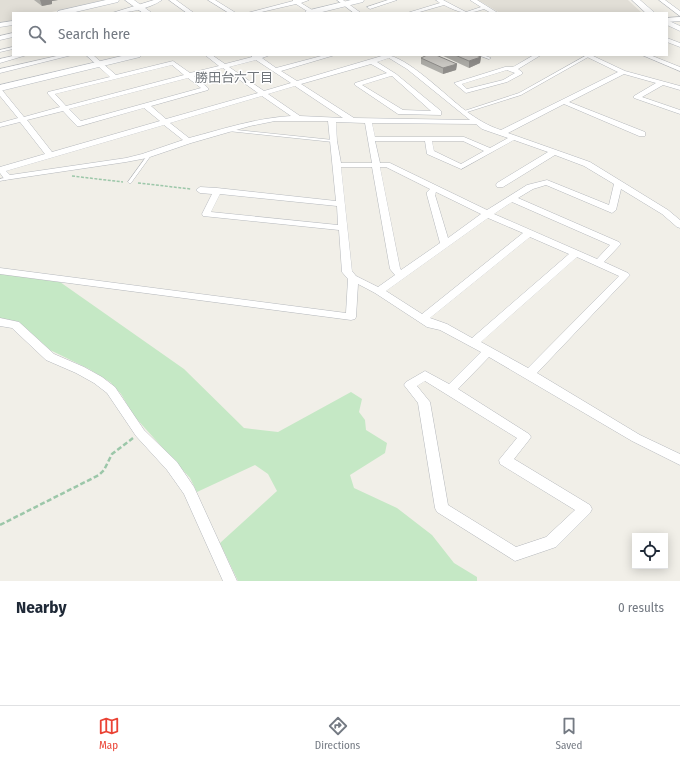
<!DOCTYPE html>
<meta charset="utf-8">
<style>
body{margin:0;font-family:"Fira Sans Condensed","Noto Sans JP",sans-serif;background:#f6f6f7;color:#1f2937}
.controls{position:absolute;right:12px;bottom:12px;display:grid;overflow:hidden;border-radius:0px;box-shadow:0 2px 10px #0003}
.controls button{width:36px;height:36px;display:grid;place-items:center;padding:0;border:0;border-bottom:1px solid #e0e1e3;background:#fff;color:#1f2937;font:20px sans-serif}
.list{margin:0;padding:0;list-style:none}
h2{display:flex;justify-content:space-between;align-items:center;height:52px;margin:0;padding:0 16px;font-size:17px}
h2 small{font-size:13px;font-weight:400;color:#747a83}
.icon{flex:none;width:22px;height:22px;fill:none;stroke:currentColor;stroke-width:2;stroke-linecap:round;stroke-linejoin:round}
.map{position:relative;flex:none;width:680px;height:581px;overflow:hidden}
.search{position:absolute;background:#fff;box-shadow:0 2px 10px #0003;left:12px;right:12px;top:12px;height:44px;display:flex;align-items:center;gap:10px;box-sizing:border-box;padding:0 14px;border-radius:0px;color:#747a83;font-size:15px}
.sheet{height:124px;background:#fff}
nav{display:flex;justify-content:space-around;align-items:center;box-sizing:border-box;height:56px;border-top:1px solid #e0e1e3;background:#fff;font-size:11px;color:#747a83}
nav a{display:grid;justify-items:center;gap:2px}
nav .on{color:#ea4335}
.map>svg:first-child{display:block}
</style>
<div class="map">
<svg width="680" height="581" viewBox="0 0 680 581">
<rect width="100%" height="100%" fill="#f1efe8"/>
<path fill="#e1ded6" d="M0,0H106L47,13H13V20L0,23Z
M478,0H628L642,13H500Z"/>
<path fill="#c5e8c5" d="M0,274L60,282L184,369L244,428L278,432L351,392L362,399L359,412L365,420L366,430L387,443L385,453L350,475L354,488L397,508L432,535L454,563L477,577V581H238L220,543L277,491L268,474L255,465L197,492L190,478L134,416L121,394L110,382L89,369L50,350L19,322L0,318Z"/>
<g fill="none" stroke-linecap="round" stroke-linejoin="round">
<defs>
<path id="lane" d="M13,47V49L0,52V50Z
M478,55H483L491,58L489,59Z
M587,55L590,56L521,95L464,113L461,112L519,93Z
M227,129L333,140L335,141L333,142L228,131H227Z
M149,153H151L152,154L131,183H129L128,182Z
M8,177H9V179L0,181V179Z"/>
<path id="street" d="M154,0H162C149,9 128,13 112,13Z
M169,0H176L194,13H187Z
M208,0H215L236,13H229Z
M293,0H309L301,3L317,13H310L296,4L257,13H247L293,1Z
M337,0H343L361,13H354Z
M388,0H397L370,9L367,7Z
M436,0H443L466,12L481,7L470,0H477L498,13H491L484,9C466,15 460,13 444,5L416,13H407L440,3Z
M659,0H665L680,11V16Z
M680,17V21L667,22V18Z
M13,33V37L0,40V36Z
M667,38L680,43V47L667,42Z
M17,55H27L0,63V59Z
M61,55H72L0,73V69Z
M86,55H93L116,75L173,61L190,73L219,66L205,55H212L225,64L252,57V55H270L262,58L276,68L325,55H335L281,71L297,81L385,55C406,55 447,97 466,111C477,119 488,126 501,130L618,72L583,55H591L625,71L680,86V90L663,85L642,97L680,110V114L634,98V96L656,83L624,74L569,102L645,132V136H639L564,104L508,133L590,162L668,210L680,220V228L677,227L662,214L621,189L616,210L612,213L546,185L533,189L518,198L619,242L621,244L619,246L604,262L628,273L630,275L537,373L640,435L680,454V465L632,441L489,357L458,389L529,434L531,437L529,440L514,459L590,505L592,509L590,513L556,547L515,561L437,512L435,508L418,403L404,385L406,382L425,371L449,384L481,352L440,330L427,327L375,293L358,284L356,317L355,319L351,320L0,274V268L346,313L348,279L342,272L339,230L203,216L202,214L212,194L200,193L196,190L200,187L217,188L336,201L328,121H275L250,126L191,143L147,158L126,162L5,180L0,173V167L45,154L20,122L0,127V123L18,118L0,96V89L2,90L24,117L60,107L48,94V92L110,77ZM389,58L407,69L470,120L354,118L301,84L371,64L387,73L355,83V85L398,114L441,115V111L396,74L377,62ZM256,60L291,83L264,91L229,67ZM172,65L184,75L66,106L55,94ZM223,68L258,93L166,119L151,106L208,90V88L194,76ZM391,76H392L431,111L403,110L362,85ZM188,78L201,88L81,121L69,109ZM295,86L343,118L300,116L268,94ZM262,96L291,116C256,118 223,129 189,138L170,123ZM144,108L160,121L52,152L27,120L63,111L77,126H80ZM336,122L365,123L372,163H341L337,141ZM372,123L476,124L482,129L508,138L490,148L464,137H375ZM164,125L183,140L142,154L126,158L10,175L6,171ZM514,140L548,152L497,183L496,185L497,187H503L555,155L584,166L614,184L609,205L547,180L527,185L487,210L390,163H380L375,141H425L427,154L461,169ZM432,141H463L484,151L461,164L434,151ZM341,167H372L390,269L395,275L378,287L356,276L352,271ZM380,167H386L430,189L427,192V195L440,243L401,270L400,268ZM436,192L481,214L448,238L435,195ZM220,194L337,206L338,225L211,212ZM512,202L610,245L597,259L494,214ZM488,218L523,233L422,314L386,291ZM530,237L569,254L472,338L447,324L430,318ZM577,257L619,276L528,368L481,342ZM425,381L517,438L499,460L500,464L575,510L546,537L516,547L448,505L430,402L417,386Z
M534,55H541L518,69L522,72V74L507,82L466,93L454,83L505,67H513ZM507,70L515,73L503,80L467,89L462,84Z
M642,55H650L680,67V71Z
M0,318L19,322L54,354L84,367L102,377L115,387L144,430L177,462L194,487L237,581H223L184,494L167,470L136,436L107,393L94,383L76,373L46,360L12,328L0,326Z"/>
<path id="secondary" d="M106,0H119L118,2L71,13H57L58,11Z
M125,0H134L152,13H143Z
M351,0H364L363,2L318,13H305L306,11Z
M632,0H640L655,13H646Z
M667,20L680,26V31L667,25Z
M13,21V25L0,27V23Z
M126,55H141L140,57L0,91V85Z"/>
</defs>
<use href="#lane" stroke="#b5b8bc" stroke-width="1"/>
<use href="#street" stroke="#b5b8bc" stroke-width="1"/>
<use href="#secondary" stroke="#b6babf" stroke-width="1"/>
<path stroke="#9cc7a9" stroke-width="1.5" stroke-dasharray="3 1.5" stroke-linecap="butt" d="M72,176L123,182
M138,183L191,189"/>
<path stroke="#9cc7a9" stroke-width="2.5" stroke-dasharray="5 2.5" stroke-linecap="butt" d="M0,525L99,475L104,470L112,454L133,438"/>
<use href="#lane" fill="#fff" fill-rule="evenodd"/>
<use href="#street" fill="#fff" fill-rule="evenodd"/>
<use href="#secondary" fill="#fff" fill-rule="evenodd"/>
</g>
<path fill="#afaea9" d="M34,0H58L52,1V4L42,6Z
M441,55H476L481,57L480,63L469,68Z
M421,58L457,64L456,70L443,74L421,64Z"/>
<path fill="#8f8d8a" d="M40,0H58L52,1V4L42,6Z
M481,57L480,63L469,68V61Z
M457,64L456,70L443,74V68Z"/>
<path fill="#cccac5" stroke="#8f8d8a" d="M427,55H436L457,64L443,68L421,58Z
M455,55H476L481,57L469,61Z"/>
<g text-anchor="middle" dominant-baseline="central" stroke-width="3" stroke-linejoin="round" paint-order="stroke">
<g font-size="13" fill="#70757a" stroke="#fff">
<text x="234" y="77">勝田台六丁目</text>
</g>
</g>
</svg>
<div class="controls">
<button><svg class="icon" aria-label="locate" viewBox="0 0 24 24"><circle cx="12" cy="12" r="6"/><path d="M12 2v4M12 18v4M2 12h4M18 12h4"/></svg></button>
</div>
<div class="search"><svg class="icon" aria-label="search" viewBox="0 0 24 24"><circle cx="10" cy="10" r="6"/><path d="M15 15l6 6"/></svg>Search here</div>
</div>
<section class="sheet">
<h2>Nearby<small>0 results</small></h2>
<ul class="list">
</ul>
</section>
<nav>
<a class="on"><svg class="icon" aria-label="map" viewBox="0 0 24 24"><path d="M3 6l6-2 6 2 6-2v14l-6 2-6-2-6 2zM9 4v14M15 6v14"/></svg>Map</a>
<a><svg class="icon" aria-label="directions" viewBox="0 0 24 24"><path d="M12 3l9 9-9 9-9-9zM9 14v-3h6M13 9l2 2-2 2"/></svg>Directions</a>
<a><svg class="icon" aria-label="saved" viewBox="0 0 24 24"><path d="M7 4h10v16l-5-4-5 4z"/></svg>Saved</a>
</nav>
